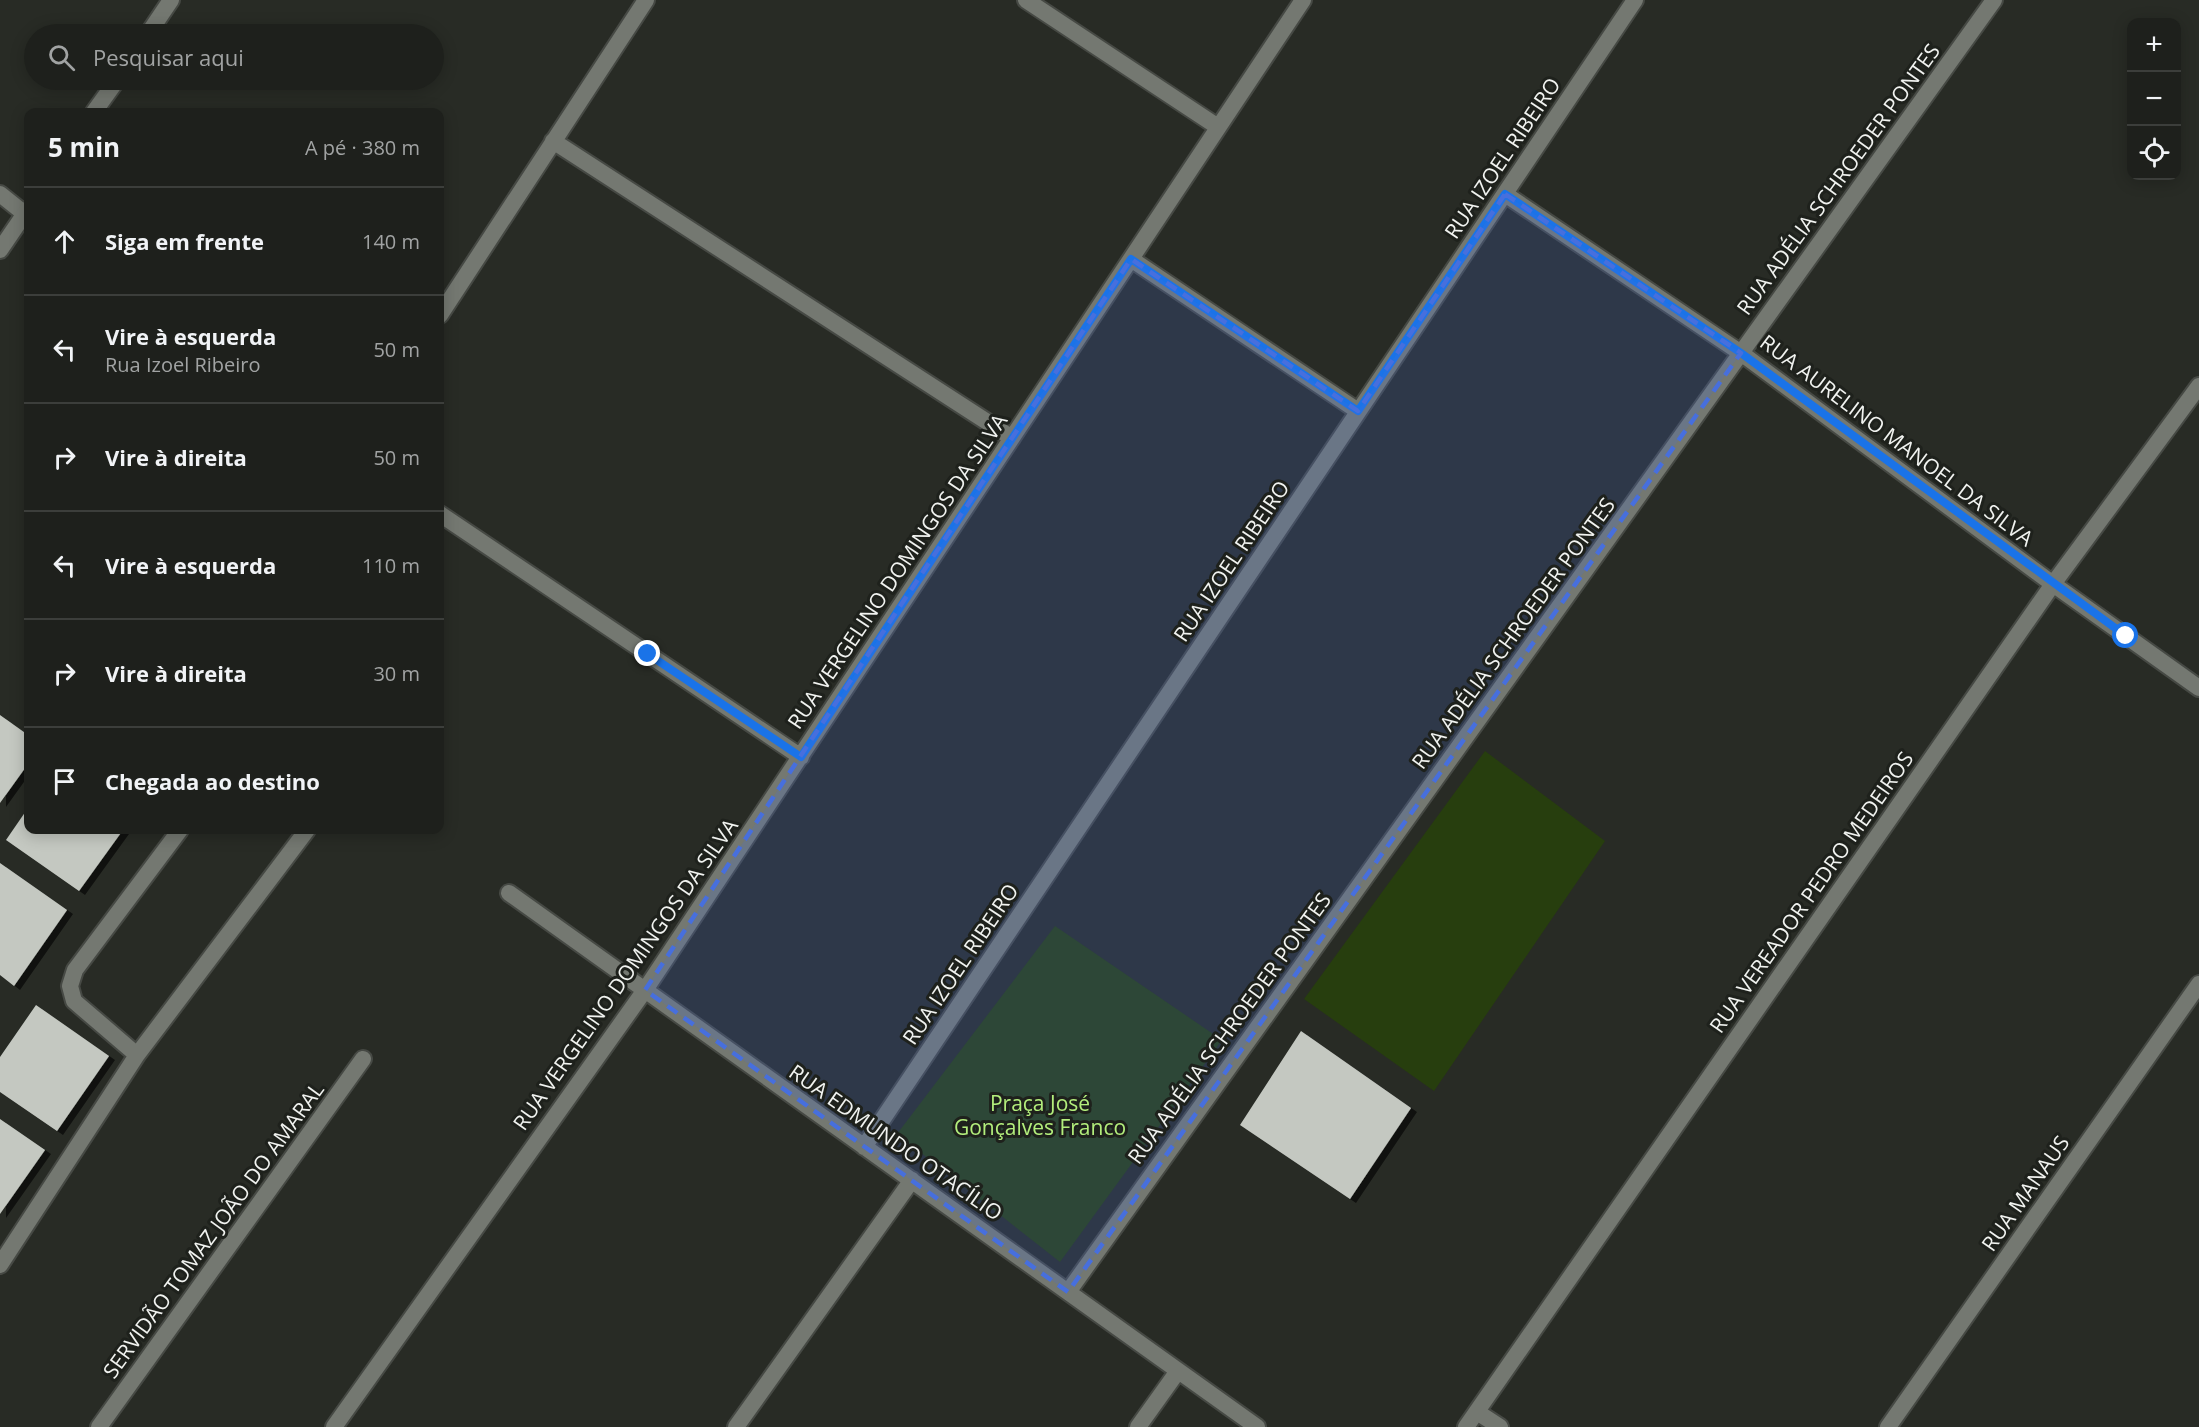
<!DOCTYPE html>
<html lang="pt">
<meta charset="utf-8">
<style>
body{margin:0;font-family:"Open Sans",sans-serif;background:#262825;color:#f1f3f6}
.controls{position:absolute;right:18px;top:18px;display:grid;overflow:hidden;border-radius:12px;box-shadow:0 3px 15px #0003}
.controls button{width:54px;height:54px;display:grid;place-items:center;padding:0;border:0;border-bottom:2px solid #3c3e3b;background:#1e201c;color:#f1f3f6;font:30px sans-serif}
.stop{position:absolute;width:18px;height:18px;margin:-14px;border:4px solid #1a73e8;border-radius:50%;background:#fff}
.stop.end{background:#1a73e8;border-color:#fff;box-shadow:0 2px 6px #0008}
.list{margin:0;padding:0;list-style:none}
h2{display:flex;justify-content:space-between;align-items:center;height:78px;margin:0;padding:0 24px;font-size:26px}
h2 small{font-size:20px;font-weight:400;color:#a1a3a3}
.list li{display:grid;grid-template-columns:39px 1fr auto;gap:18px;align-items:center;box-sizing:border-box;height:108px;padding:0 24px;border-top:2px solid #3c3e3b}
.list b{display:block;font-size:22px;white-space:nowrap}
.list p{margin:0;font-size:20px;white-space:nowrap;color:#a1a3a3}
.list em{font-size:20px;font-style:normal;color:#a1a3a3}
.icon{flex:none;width:33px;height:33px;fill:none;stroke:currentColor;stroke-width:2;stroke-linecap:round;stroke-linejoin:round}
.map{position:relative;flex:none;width:2199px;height:1427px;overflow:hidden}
.search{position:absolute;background:#1e201c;box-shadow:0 3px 15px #0003;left:24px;top:24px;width:420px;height:66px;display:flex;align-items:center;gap:15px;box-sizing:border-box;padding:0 21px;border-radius:33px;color:#a1a3a3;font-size:22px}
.panel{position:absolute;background:#1e201c;box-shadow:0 3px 15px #0003;left:24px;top:108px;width:420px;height:726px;border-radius:12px}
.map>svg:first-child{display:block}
</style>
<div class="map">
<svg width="2199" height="1427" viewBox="0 0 2199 1427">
<defs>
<filter id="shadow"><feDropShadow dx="6" dy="4" stdDeviation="0" flood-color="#0009"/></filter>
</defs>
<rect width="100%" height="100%" fill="#282b25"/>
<path fill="#273e0e" d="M1485,751L1605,841L1434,1091L1304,999Z
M1055,926L1222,1040L1060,1262L897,1134Z"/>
<path fill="#c4c8c1" filter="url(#shadow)" d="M0,715L28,735V764L0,803Z
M28,808V830H123L79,891L6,840Z
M0,863L67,910L14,986L0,975Z
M36,1005L109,1056L57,1131L0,1092V1057Z
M1301,1031L1411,1108L1350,1199L1240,1125Z
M0,1119L45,1150L0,1214Z"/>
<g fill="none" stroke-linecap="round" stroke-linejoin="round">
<defs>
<path id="service" d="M0,194L25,214
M137,1055L74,1001L70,986L75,970L180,830
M0,1265L137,1055L307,830"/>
<path id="minor" d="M1026,0L1218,127
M553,141L1012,438
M1505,194L1741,353L2053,584L2199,688
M1131,259L1358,411
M440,315L646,0
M440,514L801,757
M509,893L1257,1427
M864,1147L1635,0
M1068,1292L1994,0
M1477,1412L1500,1427
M99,1427L363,1059
M334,1427L645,990L1303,0
M736,1427L912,1180
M1138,1427L1178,1371
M1466,1427L2053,584L2199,386
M1888,1427L2199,984"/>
<path id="tertiary" d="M148,34L171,0
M94,112L117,80
M0,250L28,209"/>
</defs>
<use href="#service" stroke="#464944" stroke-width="20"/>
<use href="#minor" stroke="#464944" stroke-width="20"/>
<use href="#tertiary" stroke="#464944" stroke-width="20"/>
<use href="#service" stroke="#747871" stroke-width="16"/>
<use href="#minor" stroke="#747871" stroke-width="16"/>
<use href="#tertiary" stroke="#747871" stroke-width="16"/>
</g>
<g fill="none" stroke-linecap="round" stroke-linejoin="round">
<path stroke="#1a73e8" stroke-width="8" d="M648,654L801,757L1131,259L1358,411L1505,194L1741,353L2126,636"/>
</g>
<path fill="#476fdd" fill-opacity="0.2" stroke="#476fdd" stroke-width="4.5" stroke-dasharray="12 8" stroke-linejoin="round" d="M1505,194L1741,353L1068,1292L645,990L1131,259L1358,411Z"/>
<g text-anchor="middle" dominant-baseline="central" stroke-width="6" stroke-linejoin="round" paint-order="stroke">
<g font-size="21" fill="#f1f3f0" stroke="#1e211c">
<text transform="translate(1502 158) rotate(-56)">RUA IZOEL RIBEIRO</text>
<text transform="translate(1838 179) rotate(-54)">RUA ADÉLIA SCHROEDER PONTES</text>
<text transform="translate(1897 440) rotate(37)">RUA AURELINO MANOEL DA SILVA</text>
<text transform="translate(1231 561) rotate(-56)">RUA IZOEL RIBEIRO</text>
<text transform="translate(897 571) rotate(-56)">RUA VERGELINO DOMINGOS DA SILVA</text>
<text transform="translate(1513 633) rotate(-54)">RUA ADÉLIA SCHROEDER PONTES</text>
<text transform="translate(1811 892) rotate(-55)">RUA VEREADOR PEDRO MEDEIROS</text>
<text transform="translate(960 964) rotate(-56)">RUA IZOEL RIBEIRO</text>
<text transform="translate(625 974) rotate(-55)">RUA VERGELINO DOMINGOS DA SILVA</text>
<text transform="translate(1229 1028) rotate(-54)">RUA ADÉLIA SCHROEDER PONTES</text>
<text transform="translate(896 1142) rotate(35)">RUA EDMUNDO OTACÍLIO</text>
<text transform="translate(2025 1193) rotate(-55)">RUA MANAUS</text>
<text transform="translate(213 1230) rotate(-54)">SERVIDÃO TOMAZ JOÃO DO AMARAL</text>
</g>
<g font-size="21" fill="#b3ee7c" stroke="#1e211c">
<text x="1040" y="1103">Praça José<tspan x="1040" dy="24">Gonçalves Franco</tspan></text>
</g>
</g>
</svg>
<div class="controls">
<button>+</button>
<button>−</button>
<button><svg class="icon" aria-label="locate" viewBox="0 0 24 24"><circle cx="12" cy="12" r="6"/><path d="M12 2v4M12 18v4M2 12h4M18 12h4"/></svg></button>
</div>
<div class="stop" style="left:2126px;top:636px"></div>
<div class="stop end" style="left:648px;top:654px"></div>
<div class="search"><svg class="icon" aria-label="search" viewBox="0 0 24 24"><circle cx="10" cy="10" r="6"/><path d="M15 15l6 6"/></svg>Pesquisar aqui</div>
<section class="panel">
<h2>5 min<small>A pé · 380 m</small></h2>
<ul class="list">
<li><svg class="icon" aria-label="ahead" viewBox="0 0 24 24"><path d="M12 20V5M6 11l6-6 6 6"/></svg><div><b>Siga em frente</b></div><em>140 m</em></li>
<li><svg class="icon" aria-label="left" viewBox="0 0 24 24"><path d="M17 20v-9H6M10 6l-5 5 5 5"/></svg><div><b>Vire à esquerda</b><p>Rua Izoel Ribeiro</p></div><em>50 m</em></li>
<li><svg class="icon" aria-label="right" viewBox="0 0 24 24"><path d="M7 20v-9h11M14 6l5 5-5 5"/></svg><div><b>Vire à direita</b></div><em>50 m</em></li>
<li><svg class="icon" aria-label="left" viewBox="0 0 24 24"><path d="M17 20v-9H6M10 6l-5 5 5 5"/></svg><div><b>Vire à esquerda</b></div><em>110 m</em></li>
<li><svg class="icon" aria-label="right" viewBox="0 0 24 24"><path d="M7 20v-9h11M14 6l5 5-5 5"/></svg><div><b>Vire à direita</b></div><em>30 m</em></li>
<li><svg class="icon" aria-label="arrive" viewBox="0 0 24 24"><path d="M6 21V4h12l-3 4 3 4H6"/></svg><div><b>Chegada ao destino</b></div></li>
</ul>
</section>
</div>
